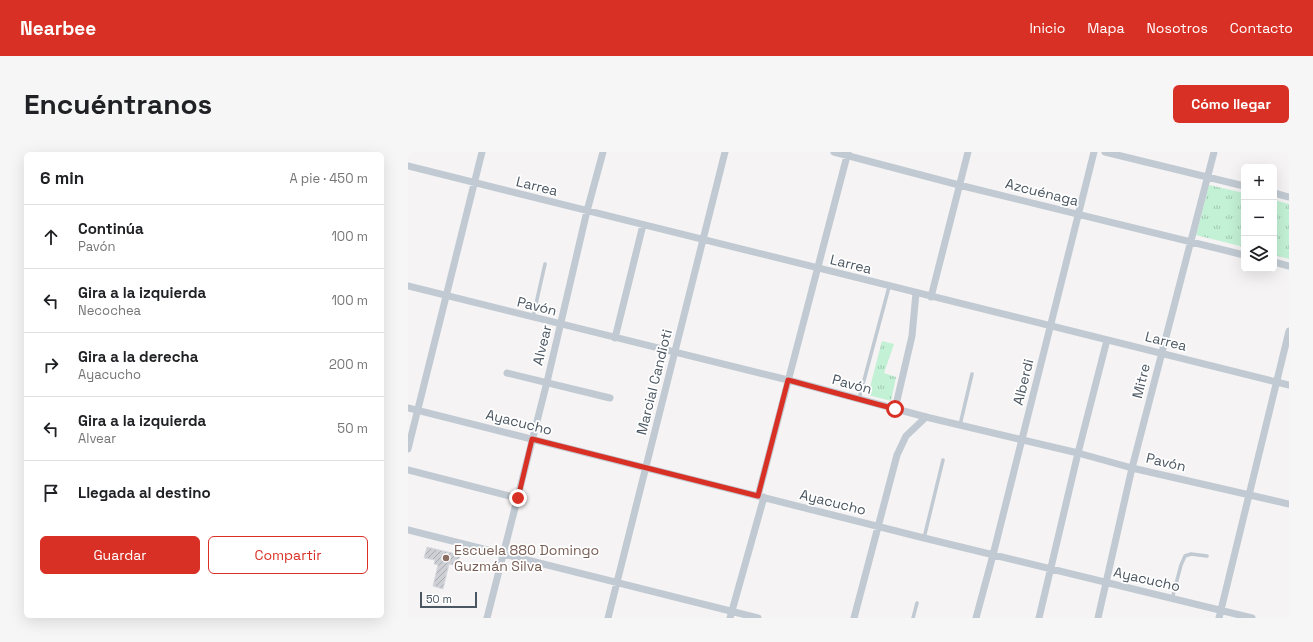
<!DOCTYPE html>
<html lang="es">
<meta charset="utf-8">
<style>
body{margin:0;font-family:"Space Grotesk",sans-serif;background:#f6f6f6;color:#202124}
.controls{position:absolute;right:12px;top:12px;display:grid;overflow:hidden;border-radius:6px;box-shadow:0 4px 16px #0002}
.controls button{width:36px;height:36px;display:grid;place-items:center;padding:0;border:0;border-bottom:1px solid #e0e0e0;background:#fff;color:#202124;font:20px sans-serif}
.scale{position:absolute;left:12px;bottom:10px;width:57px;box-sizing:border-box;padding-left:4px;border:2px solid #4a5661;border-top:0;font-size:11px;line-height:14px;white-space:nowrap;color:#4a5661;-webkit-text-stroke:3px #fff;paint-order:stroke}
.stop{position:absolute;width:12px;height:12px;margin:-9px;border:3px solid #d93025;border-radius:50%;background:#fff}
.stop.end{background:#d93025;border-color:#fff;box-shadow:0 1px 4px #0008}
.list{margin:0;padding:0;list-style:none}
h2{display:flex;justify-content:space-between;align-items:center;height:52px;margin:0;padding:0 16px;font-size:17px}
h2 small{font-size:13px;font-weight:400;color:#757577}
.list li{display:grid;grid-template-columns:26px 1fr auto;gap:12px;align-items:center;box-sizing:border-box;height:64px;padding:0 16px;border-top:1px solid #e0e0e0}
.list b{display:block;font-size:15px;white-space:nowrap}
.list p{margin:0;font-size:13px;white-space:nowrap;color:#757577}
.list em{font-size:13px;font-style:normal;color:#757577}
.actions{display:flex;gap:8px;padding:12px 16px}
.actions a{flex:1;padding:9px 0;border:1px solid #d93025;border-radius:6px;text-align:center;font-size:14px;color:#d93025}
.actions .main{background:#d93025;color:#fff}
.icon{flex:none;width:22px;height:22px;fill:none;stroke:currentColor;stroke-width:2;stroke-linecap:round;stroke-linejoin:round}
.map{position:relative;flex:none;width:881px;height:466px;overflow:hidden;border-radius:6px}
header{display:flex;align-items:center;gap:24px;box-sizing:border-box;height:56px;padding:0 20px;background:#d93025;color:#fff}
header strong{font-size:19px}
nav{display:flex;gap:22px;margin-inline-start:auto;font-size:14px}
.intro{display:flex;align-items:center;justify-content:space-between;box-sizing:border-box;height:96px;padding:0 24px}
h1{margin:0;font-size:28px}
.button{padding:10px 18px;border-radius:6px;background:#d93025;color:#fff;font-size:14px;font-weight:700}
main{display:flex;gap:24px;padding:0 24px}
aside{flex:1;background:#fff;border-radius:6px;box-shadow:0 4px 16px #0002}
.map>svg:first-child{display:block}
</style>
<header>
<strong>Nearbee</strong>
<nav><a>Inicio</a><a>Mapa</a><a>Nosotros</a><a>Contacto</a></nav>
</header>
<div class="intro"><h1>Encuéntranos</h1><a class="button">Cómo llegar</a></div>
<main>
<aside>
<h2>6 min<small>A pie · 450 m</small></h2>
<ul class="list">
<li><svg class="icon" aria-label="ahead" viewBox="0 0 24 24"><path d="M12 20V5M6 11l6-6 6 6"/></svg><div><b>Continúa</b><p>Pavón</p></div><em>100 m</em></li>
<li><svg class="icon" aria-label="left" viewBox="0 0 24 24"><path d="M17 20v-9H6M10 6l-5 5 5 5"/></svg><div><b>Gira a la izquierda</b><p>Necochea</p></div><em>100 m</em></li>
<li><svg class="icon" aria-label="right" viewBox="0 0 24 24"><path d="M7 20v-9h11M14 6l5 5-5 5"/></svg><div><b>Gira a la derecha</b><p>Ayacucho</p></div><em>200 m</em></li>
<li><svg class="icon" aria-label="left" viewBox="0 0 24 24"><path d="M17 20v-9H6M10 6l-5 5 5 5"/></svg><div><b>Gira a la izquierda</b><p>Alvear</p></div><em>50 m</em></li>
<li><svg class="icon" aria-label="arrive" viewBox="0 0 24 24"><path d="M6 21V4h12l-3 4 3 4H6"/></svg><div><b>Llegada al destino</b></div></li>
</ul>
<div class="actions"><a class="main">Guardar</a><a>Compartir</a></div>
</aside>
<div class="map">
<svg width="881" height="466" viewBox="0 0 881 466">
<defs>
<pattern id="park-tufts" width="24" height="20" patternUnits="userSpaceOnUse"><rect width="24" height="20" fill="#c3f1d5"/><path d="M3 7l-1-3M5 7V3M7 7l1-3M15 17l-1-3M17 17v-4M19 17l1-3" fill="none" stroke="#a0c6b0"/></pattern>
<pattern id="building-hatch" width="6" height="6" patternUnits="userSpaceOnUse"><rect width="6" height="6" fill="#cdcfd5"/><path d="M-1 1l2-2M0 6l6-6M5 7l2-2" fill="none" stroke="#a8abb0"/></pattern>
</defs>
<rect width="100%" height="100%" fill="#f5f3f3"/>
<path fill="url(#park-tufts)" d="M801,33L836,41V95L788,83Z
M866,48L881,52V107L866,103Z
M474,189L486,192L476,221L488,225L483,249L460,243Z"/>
<path fill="url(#building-hatch)" stroke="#d7d9de" d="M19,395L52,403L49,414L41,412L35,437L25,434L30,413L26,412L27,408L16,406Z"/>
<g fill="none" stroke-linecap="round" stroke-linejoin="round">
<path stroke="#c1cad2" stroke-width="3.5" d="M125,165L137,112
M451,247L481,135
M552,273L564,222
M516,386L535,308
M764,447L773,413L777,404L783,402L799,404
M505,466L509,451"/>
<path stroke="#c1cad2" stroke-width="7" d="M426,0L551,33L836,103
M697,0L836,34
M0,14L881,233
M866,41L881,45
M866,110L881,114
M0,134L380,228L518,265L670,301L724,316L881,352
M523,145L560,0
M207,186L235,73
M99,221L202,246
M0,256L516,386L844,466
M487,257L504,184L508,141
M0,297L74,0
M0,318L109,346
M350,344L440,0
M0,378L350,466
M79,466L139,230L179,59L195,0
M200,466L317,0
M322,466L356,345
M446,466L489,303L498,284L518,265
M568,466L585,403L686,0
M631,466L670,301L699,188
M690,466L724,316L806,0
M811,466L881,179"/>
</g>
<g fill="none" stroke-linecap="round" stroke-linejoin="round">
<path stroke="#d93025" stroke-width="5" d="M110,346L124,287L350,344L380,228L487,257"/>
</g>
<circle fill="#8d6e63" stroke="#fff" stroke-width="1.5" cx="38" cy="406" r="4"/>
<g text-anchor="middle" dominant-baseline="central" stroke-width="3.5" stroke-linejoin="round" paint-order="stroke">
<g font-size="14" fill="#4a5661" stroke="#fff">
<text transform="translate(129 34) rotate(14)">Larrea</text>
<text transform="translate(634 40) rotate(14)">Azcuénaga</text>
<text transform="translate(443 112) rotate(14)">Larrea</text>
<text transform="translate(129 154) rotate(14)">Pavón</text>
<text transform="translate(758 189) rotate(14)">Larrea</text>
<text transform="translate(134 193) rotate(-76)">Alvear</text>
<text transform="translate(733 229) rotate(-76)">Mitre</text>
<text transform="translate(246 230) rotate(-76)">Marcial Candioti</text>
<text transform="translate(615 230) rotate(-76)">Alberdi</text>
<text transform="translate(444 232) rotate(15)">Pavón</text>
<text transform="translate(111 270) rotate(14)">Ayacucho</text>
<text transform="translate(758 310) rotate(13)">Pavón</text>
<text transform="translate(425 350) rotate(14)">Ayacucho</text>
<text transform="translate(739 427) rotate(13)">Ayacucho</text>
</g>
<g font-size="14" fill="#785e54" stroke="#fff" text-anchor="start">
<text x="46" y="398">Escuela 880 Domingo<tspan x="46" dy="16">Guzmán Silva</tspan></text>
</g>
</g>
</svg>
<div class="controls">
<button>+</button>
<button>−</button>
<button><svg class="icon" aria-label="layers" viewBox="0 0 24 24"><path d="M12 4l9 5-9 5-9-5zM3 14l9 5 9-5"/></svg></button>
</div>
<div class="scale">50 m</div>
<div class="stop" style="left:487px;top:257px"></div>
<div class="stop end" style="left:110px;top:346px"></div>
</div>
</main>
